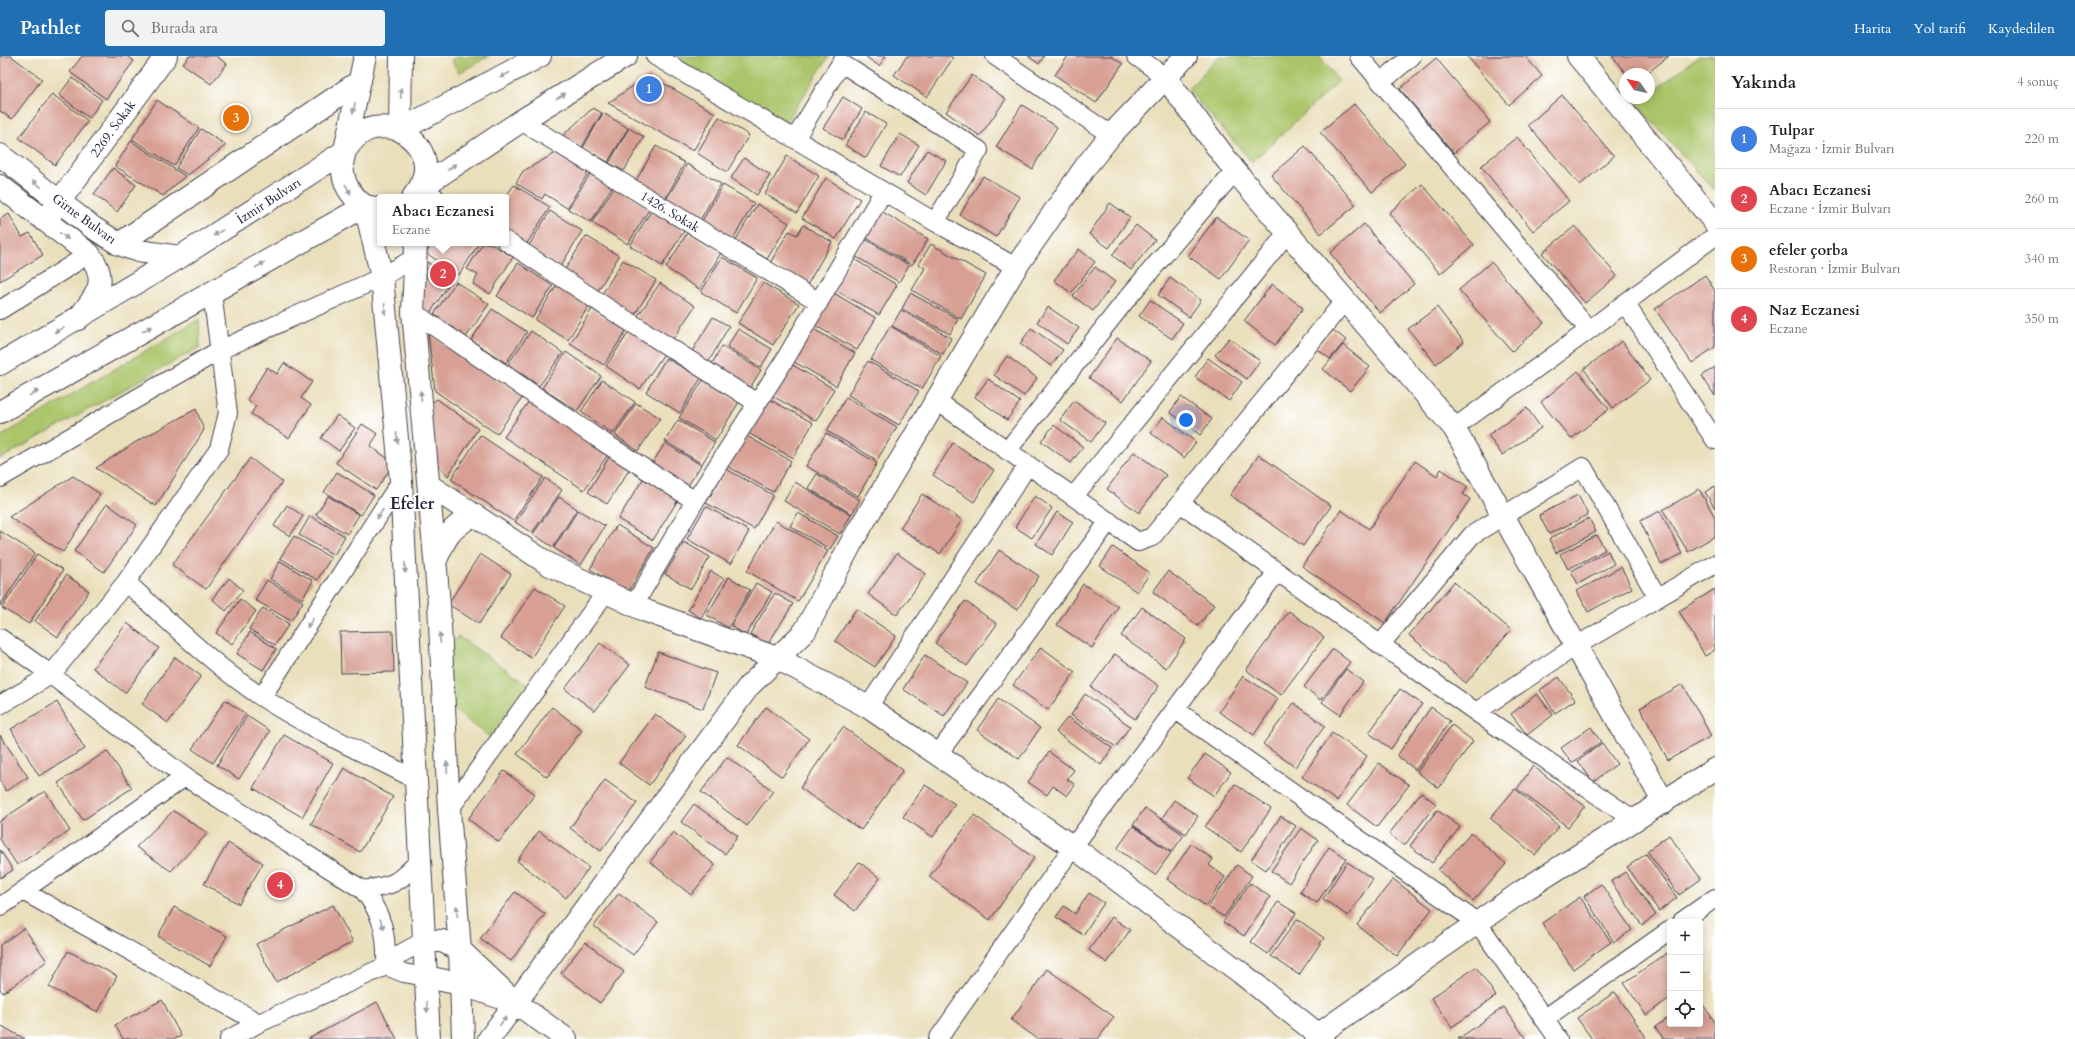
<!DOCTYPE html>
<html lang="tr">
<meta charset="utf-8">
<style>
body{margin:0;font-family:Cardo,serif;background:#f2f2f2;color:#222}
.controls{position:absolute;right:12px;bottom:12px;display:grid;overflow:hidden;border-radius:4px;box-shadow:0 2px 10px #0003}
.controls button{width:36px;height:36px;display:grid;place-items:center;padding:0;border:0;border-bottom:1px solid #e0e0e0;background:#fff;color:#222;font:20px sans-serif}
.compass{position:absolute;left:1619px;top:12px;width:36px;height:36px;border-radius:50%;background:#fff;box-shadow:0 2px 10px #0003;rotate:304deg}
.you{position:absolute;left:1186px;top:364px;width:14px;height:14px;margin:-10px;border:3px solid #fff;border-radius:50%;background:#1a73e8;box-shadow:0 0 0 6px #1a73e833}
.badge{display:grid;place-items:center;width:26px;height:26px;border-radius:50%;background:#1f6fb2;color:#fff;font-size:13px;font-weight:700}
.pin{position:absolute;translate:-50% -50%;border:2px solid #fff;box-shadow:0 1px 4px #0006}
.popup{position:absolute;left:377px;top:138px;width:132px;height:52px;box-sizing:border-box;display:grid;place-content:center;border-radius:4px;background:#fff;filter:drop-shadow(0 1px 3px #0005);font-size:13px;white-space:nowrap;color:#767676}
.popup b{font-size:15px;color:#222}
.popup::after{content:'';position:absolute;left:50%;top:100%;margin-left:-8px;border:8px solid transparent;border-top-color:#fff}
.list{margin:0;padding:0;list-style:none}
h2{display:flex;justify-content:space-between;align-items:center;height:52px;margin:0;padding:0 16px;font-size:17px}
h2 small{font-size:13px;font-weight:400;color:#767676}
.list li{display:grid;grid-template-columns:26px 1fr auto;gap:12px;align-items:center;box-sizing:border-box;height:60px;padding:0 16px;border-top:1px solid #e0e0e0}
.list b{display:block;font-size:15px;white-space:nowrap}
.list p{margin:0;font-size:13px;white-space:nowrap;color:#767676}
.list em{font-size:13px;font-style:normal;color:#767676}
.icon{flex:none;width:22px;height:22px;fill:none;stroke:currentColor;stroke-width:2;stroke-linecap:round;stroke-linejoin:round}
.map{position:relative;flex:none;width:1715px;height:983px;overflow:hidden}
header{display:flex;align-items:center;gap:24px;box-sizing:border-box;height:56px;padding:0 20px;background:#1f6fb2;color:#fff}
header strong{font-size:19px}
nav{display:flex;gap:22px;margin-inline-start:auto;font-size:14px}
.search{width:280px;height:36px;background:#f2f2f2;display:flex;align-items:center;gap:10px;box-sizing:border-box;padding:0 14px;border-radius:4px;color:#767676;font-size:15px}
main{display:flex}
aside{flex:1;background:#fff}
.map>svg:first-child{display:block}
</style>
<header>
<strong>Pathlet</strong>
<div class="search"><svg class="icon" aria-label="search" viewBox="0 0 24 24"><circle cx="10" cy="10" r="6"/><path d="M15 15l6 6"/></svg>Burada ara</div>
<nav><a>Harita</a><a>Yol tarifi</a><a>Kaydedilen</a></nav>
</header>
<main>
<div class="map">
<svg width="1715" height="983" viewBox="0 0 1715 983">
<rect width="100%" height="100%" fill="#fff"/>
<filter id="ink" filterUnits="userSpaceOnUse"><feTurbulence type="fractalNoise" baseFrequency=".025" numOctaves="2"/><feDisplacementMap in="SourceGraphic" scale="8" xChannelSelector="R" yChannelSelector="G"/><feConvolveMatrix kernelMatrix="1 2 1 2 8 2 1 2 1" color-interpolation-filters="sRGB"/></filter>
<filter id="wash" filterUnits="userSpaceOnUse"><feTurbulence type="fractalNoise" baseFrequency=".012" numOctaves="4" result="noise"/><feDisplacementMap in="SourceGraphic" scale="16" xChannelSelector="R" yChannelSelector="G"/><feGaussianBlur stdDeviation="0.9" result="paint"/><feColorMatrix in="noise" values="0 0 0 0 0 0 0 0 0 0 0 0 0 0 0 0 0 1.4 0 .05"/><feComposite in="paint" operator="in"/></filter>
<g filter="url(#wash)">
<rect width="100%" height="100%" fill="#eadfbb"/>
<path fill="#abc56b" stroke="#667453" d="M458,0H489L459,17L451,4Z
M674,0H829L784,70Z
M1219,0H1319L1339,25L1252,106L1188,34Z
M1698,0H1715V135L1637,49L1646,42H1649V39Z
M199,263L200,291L0,403V381Z
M458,580L532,631L495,685L450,651L446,598Z"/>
<g id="blocks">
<path fill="#d8a094" d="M0,0H11L42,23L12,63L0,55Z
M82,0H127L134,5L106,43L70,16Z
M189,0H216L227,8L211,28L183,8Z
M865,0H886L879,10Z
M907,0H950L953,2L927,41L894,19Z
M1028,0H1044L1039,8Z
M1068,0H1111L1123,8L1096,47L1055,19Z
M1467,0H1525L1542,20L1509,49Z
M1612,0H1669L1646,18H1626Z
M1436,2L1490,66L1454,97L1400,33Z
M649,19L715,57L693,95L608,47Z
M972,19L1006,43L980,80L946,56Z
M72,22L102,44L89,62L59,39Z
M52,38L88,65L55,109L19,82Z
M1562,39L1614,100L1580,129L1528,69Z
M843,41L862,53L843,84L823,72Z
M157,44L199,72L174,110L132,83Z
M1354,48L1405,108L1372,136L1320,76Z
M1022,49L1057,71L1032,113L996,91Z
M593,52L602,57L582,91L562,80Z
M866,56L886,68L866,102L845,89Z
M603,57L628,72L608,106L583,92Z
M719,61L749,79L727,116L697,97Z
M629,72L644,81L624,115L609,107Z
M201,73L226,89L188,119L176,112Z
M900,78L919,89L900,121L881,110Z
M1517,81L1569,145L1533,175L1481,110Z
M131,85L185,120L163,140L115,110Z
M656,90L685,107L665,143L635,126Z
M1305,90L1356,149L1321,178L1271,119Z
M927,94L946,105L926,139L907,127Z
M556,97L588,117L567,152L545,138L542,143L516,127L523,115Z
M787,100L819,120L797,157L765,138Z
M744,102L770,119L757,139L731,122Z
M687,108L721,128L700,164L666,144Z
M113,112L136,129L117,156L94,138Z
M590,118L612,130L591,166L568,153Z
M983,120L1020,141L996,181L960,159Z
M826,122L860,143L836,183L802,162Z
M1422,128L1474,189L1440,218L1389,157Z
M514,129L550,151L526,189L506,177V140Z
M723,129L754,147L733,183L702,165Z
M614,131L650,152L628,188L592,167Z
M1110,147L1130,161L1109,192L1089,178Z
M757,148L789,167L767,203L736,184Z
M550,155L582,175L560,211L528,191Z
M651,155L684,175L662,210L630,190Z
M881,155L928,183L912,209L865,181Z
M9,158L22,181L30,177L43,199L0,225V163Z
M1216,161L1249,184L1221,223L1188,200Z
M1364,168L1414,228L1380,257L1330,197Z
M803,169L832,186L807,229L770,207L789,175L797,179Z
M1136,169L1155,184L1131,214L1112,199Z
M1575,170L1617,220L1585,247L1542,197Z
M687,177L721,197L699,233L666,212Z
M586,180L619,200L597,236L564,215Z
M865,183L909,209L899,226L855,200Z
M433,187H479L459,219L426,197Z
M483,187H490L513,201L490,238L473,228L478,219L467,213Z
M931,188L986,219L961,263L912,234L925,212L919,208Z
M1079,193L1095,206L1071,237L1054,224Z
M722,201L757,222L736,257L701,236Z
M852,202L897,229L879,259L834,233Z
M424,204L452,223L429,259L423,253Z
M623,204L656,224L634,260L601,240Z
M1491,206L1544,267L1512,295L1459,234Z
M518,207L553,230L532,262L497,240Z
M1095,211L1115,226L1093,255L1073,240Z
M1705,219L1715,235V291L1692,307L1655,253Z
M1170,222L1201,244L1189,261L1158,239Z
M456,226L489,248L466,281L434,258Z
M660,227L695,250L671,286L636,263Z
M763,227L799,248L773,289L738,267Z
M1272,228L1303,252L1275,289L1244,265Z
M557,229L589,249L568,284L535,264Z
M832,236L876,262L857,294L813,268Z
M910,237L958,263L950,278L902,253Z
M1150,244L1183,267L1172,283L1139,260Z
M1048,251L1079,272L1067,288L1037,266Z
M1437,251L1464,286L1436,308L1408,273Z
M492,253L527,276L506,307L471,284Z
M592,253L626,275L604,309L570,288Z
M901,254L951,282L943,298L892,270Z
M713,261L729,270L708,307L691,297Z
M890,270L941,300L922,333L871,304Z
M810,271L855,297L836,330L791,304Z
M1031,272L1063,294L1051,310L1020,288Z
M631,273L665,296L640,333L606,310Z
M738,273L772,293L761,311L727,291Z
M1333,274L1346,284L1330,303L1317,293Z
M531,275L563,297L539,330L508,308Z
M428,277L523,341L497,378L435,335Z
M1117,282L1151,305L1123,345L1089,322Z
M1229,282L1260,305L1247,323L1215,299Z
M1622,285L1650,324L1613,352L1584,313Z
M1343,289L1370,311L1350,335L1323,313Z
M722,290L761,314L748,335L710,311Z
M566,296L601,320L577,355L542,332Z
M1007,300L1037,322L1024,340L994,319Z
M666,302L701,322L680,357L646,336Z
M1208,302L1242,326L1229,345L1195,321Z
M868,305L919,335L899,369L848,339Z
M284,307L312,326L301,342L311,349L289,382L251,358L256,350L247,344L267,311L277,318Z
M789,307L834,333L816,365L771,339Z
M1715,311V340L1702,320Z
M1578,315L1609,353L1571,383L1541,346Z
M988,323L1020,346L1007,364L975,341Z
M602,324L635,346L613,378L581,356Z
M703,324L739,346L716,384L679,362Z
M846,341L897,371L877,404L827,375Z
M1181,341L1212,363L1200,379L1170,356Z
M767,342L813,367L793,402L748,377Z
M437,343L478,373L448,420L433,402L430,348Z
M529,345L608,398L584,434L504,381Z
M1074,345L1105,367L1091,386L1060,364Z
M636,347L660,362L638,395L615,379Z
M1527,352L1541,372L1502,399L1488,379Z
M196,353L204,374L156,450L96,412L136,386Z
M337,359L355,372L339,395L321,382Z
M1163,361L1196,386L1184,402L1151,377Z
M678,364L715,386L702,408L665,385Z
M362,368L378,378L370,390L394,407L376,434L336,407Z
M1054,369L1083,391L1071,407L1041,385Z
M826,377L877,407L858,440L806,410Z
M480,379L543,421L513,465L451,423Z
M745,379L791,405L773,436L727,410Z
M665,387L701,409L686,433L650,411Z
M953,387L994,414L974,446L933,419Z
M1134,396L1166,419L1139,457L1107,433Z
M611,398L631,411L607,448L588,436Z
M1259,399L1331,450L1303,490L1230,439Z
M250,402L282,426L206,533L172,509Z
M1415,405L1437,420L1441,413L1468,431L1463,438L1470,443L1385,567L1302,510L1341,454L1369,473Z
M726,413L773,439L754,473L706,447Z
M337,416L374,439L361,459L324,436Z
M817,418L860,444L852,458L808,432Z
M73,420L100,438L63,496L9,461Z
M545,422L562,434L532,477L515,466Z
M643,423L678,444L653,484L618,463Z
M795,426L851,459L840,478L784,445Z
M1715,430V452L1705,436Z
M1699,433L1715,461V480L1688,496L1663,454Z
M922,438L962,464L940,498L900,472Z
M1578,439L1588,459L1549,478L1539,459Z
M328,440L359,459L347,478L316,459Z
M1035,440L1052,452L1032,482L1015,471Z
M559,441L577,453L553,491L533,478Z
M107,448L137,469L104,516L74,495Z
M287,449L303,460L290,480L274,470Z
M706,450L749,475L731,508L687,483Z
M578,454L605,470L581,509L554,492Z
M1660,455L1682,498L1661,508L1640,465Z
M1057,456L1073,466L1052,499L1036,488Z
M798,457L838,480L830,493L790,470Z
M310,460L345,480L334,499L299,479Z
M1589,462L1596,476L1556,497L1549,483Z
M776,465L828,495L798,545L747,515Z
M617,469L654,492L628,536L590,513Z
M0,475L35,497L0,550Z
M1597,479L1605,494L1568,513L1560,498Z
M294,480L331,502L317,524L280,502Z
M684,486L710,501L691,533L665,518Z
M1113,491L1150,517L1137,536L1100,510Z
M999,494L1039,520L1017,554L977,528Z
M1608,495L1614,508L1578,528L1571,515Z
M897,497L926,518L897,559L868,538Z
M37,498L63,514L29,568L2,552Z
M480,498L511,518L479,568L448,548Z
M280,505L313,525L302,543L270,523Z
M1621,511L1632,532L1588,556L1577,535Z
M711,515L724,523L701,562L688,554Z
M1168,515L1214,549L1198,570L1153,536Z
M66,519L89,535L58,581L35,565Z
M729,521L750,534L728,572L707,559Z
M229,522L243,534L226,555L212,543Z
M267,524L303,546L291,565L255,544Z
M1454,526L1511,574L1466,627L1409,579Z
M756,527L772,536L746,579L731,570Z
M1083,528L1118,551L1092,592L1057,569Z
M535,531L565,550L531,602L501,582Z
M1715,533V594L1705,600L1679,555Z
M775,537L793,548L768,588L750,578Z
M240,543L256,555L232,588L216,577Z
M965,545L997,568L967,610L935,587Z
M1142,551L1186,583L1166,612L1121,580Z
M263,552L289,568L275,589L249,573Z
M856,553L896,580L875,611L835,585Z
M1289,555L1324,581L1281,639L1246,614Z
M127,567L159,592L125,637L93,612Z
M393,575L394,616L341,617L340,576Z
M250,576L276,593L263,614L237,598Z
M600,587L630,609L595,655L565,633Z
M1041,591L1075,616L1048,654L1013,629Z
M1333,593L1350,606L1321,644L1304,631Z
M658,596L716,617L703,653L645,631Z
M1115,598L1159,630L1135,663L1091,631Z
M925,599L967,627L944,660L903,633Z
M175,601L201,620L168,667L142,648Z
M1346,613L1363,626L1340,659L1322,646Z
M1243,620L1278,643L1254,679L1219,656Z
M1559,621L1575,644L1555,657L1540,634Z
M1683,628L1711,680L1668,704L1640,652Z
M1400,633L1422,648L1391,693L1369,677Z
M1085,638L1130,670L1116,691L1071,659Z
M1537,638L1553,659L1527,679L1511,658Z
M998,643L1040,672L1019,703L977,674Z
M225,644L246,658L213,707L192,693Z
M57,646L85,693L39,720L11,673Z
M1294,647L1325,670L1295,711L1263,688Z
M552,651L582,674L547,721L517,698Z
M766,651L809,683L782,721L738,689Z
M1431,651L1450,665L1416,714L1397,700Z
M655,658L686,680L649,729L619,707Z
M247,660L270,675L239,723L217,709Z
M1068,661L1112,692L1101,709L1056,676Z
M1452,669L1473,685L1439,732L1417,716Z
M843,671L903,714L861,774L800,732Z
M1591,671L1601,686L1572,707L1561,692Z
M1332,677L1367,700L1337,745L1302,721Z
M0,679L28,721L6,735L0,725Z
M284,679L333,707L302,761L253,732Z
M1602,687L1617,708L1593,726L1578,705Z
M107,695L132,732L83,764L58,727Z
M1049,696L1074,714L1067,723L1075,729L1067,740L1053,730L1047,739L1028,726Z
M1205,698L1231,716L1214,740L1187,722Z
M727,701L773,735L747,770L701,736Z
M1379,707L1409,729L1377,771L1347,749Z
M1533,710L1585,750L1568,771L1517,733Z
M344,712L393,741L360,796L311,768Z
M504,715L535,738L499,786L468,763Z
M605,724L637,747L601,795L570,772Z
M1235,728L1271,753L1241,796L1205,771Z
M925,729L955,748L933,781L903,761Z
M1515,733L1559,770L1535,799L1490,762Z
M45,735L70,775L17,809L0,783V765Z
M1421,736L1436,748L1404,790L1389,778Z
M1174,744L1198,760L1186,778L1162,762Z
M694,748L738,780L725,798L681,766Z
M1145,752L1184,779L1172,796L1133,769Z
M1437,754L1460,771L1432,807L1410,790Z
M173,755L208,777L171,815L136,791Z
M974,759L1034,802L990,864L929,821Z
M1281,760L1296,770L1266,814L1251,804Z
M1133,770L1171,797L1155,819L1117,793Z
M1301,772L1318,784L1289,827L1271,815Z
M539,775L589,812L566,842L517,805Z
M673,776L715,809L691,839L650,806Z
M1471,777L1506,808L1473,845L1438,814Z
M1669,779L1701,823L1679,839L1647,795Z
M228,787L263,807L239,848L204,828Z
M1191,788L1213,803L1209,809L1225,821L1206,850L1167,823Z
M1329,791L1346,802L1317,847L1300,836Z
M0,794L13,814L0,822Z
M1646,798L1677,842L1659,855L1627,811Z
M859,806L880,822L855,855L834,839Z
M1347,806L1373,823L1348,860L1323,843Z
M1237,809L1252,820L1224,861L1208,851Z
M1625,816L1656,859L1642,869L1611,826Z
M1393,823L1432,853L1397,900L1357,869Z
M1250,827L1270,841L1244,880L1223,866Z
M1601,828L1632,874L1614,886L1584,840Z
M515,836L545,858L511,905L480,883Z
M619,837L658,866L633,899L594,870Z
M1089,837L1104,847L1083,879L1056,861L1064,850L1075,858Z
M1580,841L1611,886L1573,913L1542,867Z
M1278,846L1296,857L1268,898L1251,886Z
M333,849L353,886L276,926L256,888Z
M174,851L227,880L210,910L158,880Z
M1112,861L1130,874L1107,907L1089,894Z
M1297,863L1324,882L1299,919L1271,900Z
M24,872L47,905L3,937L0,933V889Z
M585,886L624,916L600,947L561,917Z
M68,895L117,920L98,956L49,931Z
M1667,897L1670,901V942L1646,959L1624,927Z
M1476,911L1496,940L1452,971L1431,942Z
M1047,913L1114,961L1098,983H1038L1011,964Z
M1615,936L1646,981L1643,983H1592L1577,962Z
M162,944L181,980L175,983H123L115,969Z
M1700,944L1715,966V983H1664L1655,971L1670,961V968H1700Z
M377,946L397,983H308Z
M1504,951L1526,983H1458Z
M0,969L25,983H0Z"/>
</g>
</g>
<g filter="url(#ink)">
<use href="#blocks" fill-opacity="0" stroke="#403e4e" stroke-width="1"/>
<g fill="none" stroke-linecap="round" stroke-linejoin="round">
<defs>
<path id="street" d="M655,0L935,166L1016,211
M995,0L1111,79
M1136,0L1165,21
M1359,0L1589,274L1454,372
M1381,26L1412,0
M521,65L819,246
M795,83L841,7L979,94L935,166
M419,133L435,141
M506,185L614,256L757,347
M1625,247L1715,384
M0,254L89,198
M413,256L591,378L695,445L786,302L883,136
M1589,274L1715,180
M937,345L1138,486L1152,481L1180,447L1346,243
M1007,395L1125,245L1235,115
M0,422L220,294L382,221L416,201
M1074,440L1288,176
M1180,447L1476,656L1634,764
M126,526C170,566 213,609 263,642C311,673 364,697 415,723
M634,549L695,445
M0,582L42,612L185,721L363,834C383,859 387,878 386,910
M1380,589L1472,479L1583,411L1658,542
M262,641L401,425
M0,649L51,619L126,526L219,393L228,357L212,237
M868,651L1028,409
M1176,654L1478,867L1558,983
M1476,656L1576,590L1715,508
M938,698L1109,465
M449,754L606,536
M363,834C395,829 397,828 420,804
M23,835L259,967
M0,851L185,721
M1681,866L1715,842
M386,910L404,917L426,921
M1544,963L1670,874
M229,983L259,967L386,910L400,898L424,885
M938,983L1073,791L1277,516"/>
<path id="secondary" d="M365,0L342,108C343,127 349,139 365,150L382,221L401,425L429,983
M401,0L400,74C416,84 429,99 424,120C422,127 419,133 419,141
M1578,0L1715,167
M1165,21L1235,115L1454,372L1664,747
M0,99L92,171L119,188L138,195L180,201
M0,130L89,198C110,225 97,239 78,263
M45,165L166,0
M416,187L413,256L439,548L449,754L460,894L463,983
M119,188L360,25
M430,430L550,509L646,555L777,602L868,651L1073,791L1241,917L1324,983
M436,504C446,480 450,473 473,459
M424,885H442L460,894L516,947L566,983
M426,921L461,928L510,945
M489,983L749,630L805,575L854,482L1016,211L1086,110L1111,79L1186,0
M1316,983L1319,978L1521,836L1715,713"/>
<path id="highway" d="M413,141L419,133L521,65L626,0
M0,308L180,201L345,95C359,73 374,67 400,74L540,0
M0,356L365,150L380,153"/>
</defs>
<use href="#street" stroke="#403e4e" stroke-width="20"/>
<use href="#secondary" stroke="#403e4e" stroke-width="24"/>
<use href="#highway" stroke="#403e4e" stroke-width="24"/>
<use href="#street" stroke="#fff" stroke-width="18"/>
<use href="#secondary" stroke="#fff" stroke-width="22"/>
<use href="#highway" stroke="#fff" stroke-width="22"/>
</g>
<defs><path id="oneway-solid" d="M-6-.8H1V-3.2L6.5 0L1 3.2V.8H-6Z"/></defs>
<g fill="#9c9ca7">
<use href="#oneway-solid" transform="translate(505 19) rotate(152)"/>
<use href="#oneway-solid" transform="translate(401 37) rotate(-89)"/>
<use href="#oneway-solid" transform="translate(561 40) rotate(-32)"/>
<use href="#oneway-solid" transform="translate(354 52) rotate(102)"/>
<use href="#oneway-solid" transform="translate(452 111) rotate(-34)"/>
<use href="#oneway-solid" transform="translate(37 128) rotate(-142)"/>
<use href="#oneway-solid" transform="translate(348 133) rotate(60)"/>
<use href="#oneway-solid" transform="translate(218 177) rotate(147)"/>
<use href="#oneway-solid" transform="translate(64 180) rotate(37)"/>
<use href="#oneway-solid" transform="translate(260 209) rotate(-30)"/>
<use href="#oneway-solid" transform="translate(385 253) rotate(85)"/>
<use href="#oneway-solid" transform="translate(147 273) rotate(-29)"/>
<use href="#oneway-solid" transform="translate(59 274) rotate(150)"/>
<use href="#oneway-solid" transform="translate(34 337) rotate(-29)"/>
<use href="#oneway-solid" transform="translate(421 340) rotate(-95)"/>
<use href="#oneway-solid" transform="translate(397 382) rotate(85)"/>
<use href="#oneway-solid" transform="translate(380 458) rotate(123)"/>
<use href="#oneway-solid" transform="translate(405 512) rotate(87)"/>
<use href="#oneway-solid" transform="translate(310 567) rotate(123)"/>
<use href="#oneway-solid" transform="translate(440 582) rotate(-93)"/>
<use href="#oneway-solid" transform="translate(447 711) rotate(-93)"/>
<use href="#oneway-solid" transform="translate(457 855) rotate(-94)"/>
<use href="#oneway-solid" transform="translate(382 868) rotate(69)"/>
<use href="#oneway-solid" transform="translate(427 951) rotate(87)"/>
<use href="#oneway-solid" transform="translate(503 965) rotate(-53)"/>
</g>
</g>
<g text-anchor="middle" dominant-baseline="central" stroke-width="4" stroke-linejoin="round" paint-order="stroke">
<g font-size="13" fill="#22223b" stroke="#fff">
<text transform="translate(113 73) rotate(-54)">2269. Sokak</text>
<text transform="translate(269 145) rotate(-33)">İzmir Bulvarı</text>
<text transform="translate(670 156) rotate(31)">1426. Sokak</text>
<text transform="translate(84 163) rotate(36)">Girne Bulvarı</text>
</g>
<g font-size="17" font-weight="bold" fill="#22223b" stroke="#fff">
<text x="412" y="447">Efeler</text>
</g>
</g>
</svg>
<div class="controls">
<button>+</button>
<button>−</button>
<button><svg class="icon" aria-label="locate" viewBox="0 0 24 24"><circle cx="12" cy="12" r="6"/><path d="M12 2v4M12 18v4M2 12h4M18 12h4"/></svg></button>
</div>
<svg class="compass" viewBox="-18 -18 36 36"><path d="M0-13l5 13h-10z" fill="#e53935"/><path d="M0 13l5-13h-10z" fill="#767676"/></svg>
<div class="you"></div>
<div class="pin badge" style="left:649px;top:33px;background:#3f7fe0">1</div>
<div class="pin badge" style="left:443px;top:218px;background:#e0444e">2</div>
<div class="popup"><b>Abacı Eczanesi</b>Eczane</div>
<div class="pin badge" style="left:236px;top:62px;background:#e8710a">3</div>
<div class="pin badge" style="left:280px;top:829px;background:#e0444e">4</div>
</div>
<aside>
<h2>Yakında<small>4 sonuç</small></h2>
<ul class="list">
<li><span class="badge" style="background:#3f7fe0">1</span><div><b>Tulpar</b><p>Mağaza · İzmir Bulvarı</p></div><em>220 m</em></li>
<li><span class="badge" style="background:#e0444e">2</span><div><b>Abacı Eczanesi</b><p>Eczane · İzmir Bulvarı</p></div><em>260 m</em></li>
<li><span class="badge" style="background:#e8710a">3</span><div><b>efeler çorba</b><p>Restoran · İzmir Bulvarı</p></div><em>340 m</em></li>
<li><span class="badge" style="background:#e0444e">4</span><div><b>Naz Eczanesi</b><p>Eczane</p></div><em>350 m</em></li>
</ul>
</aside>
</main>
